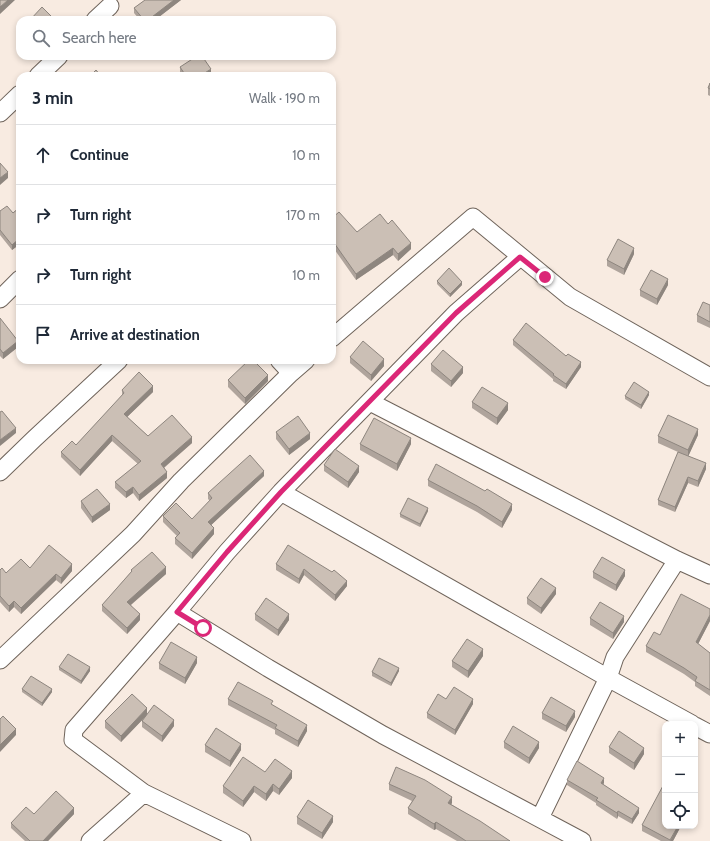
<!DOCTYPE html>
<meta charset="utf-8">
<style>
body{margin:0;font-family:Cabin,sans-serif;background:#f2f2f3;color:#1f2937}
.controls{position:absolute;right:12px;bottom:12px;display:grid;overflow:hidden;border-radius:8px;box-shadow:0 2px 6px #0003}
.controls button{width:36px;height:36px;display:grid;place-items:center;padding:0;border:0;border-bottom:1px solid #e0e1e3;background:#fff;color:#1f2937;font:20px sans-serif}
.stop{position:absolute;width:12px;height:12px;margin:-9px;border:3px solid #db2777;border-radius:50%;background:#fff}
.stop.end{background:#db2777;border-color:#fff;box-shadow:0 1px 4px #0008}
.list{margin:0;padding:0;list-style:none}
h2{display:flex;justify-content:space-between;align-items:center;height:52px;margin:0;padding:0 16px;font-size:17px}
h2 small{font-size:13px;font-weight:400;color:#747a83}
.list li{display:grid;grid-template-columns:26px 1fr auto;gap:12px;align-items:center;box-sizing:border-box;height:60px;padding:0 16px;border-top:1px solid #e0e1e3}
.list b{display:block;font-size:15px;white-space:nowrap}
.list em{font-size:13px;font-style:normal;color:#747a83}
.icon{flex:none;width:22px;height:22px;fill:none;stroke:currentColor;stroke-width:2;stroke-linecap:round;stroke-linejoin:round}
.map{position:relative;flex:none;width:710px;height:841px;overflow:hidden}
.search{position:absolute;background:#fff;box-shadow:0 2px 6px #0003;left:16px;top:16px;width:320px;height:44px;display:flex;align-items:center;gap:10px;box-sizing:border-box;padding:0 14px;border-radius:12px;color:#747a83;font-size:15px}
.panel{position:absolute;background:#fff;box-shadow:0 2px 6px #0003;left:16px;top:72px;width:320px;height:292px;border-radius:12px}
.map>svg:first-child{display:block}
</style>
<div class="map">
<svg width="710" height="841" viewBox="0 0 710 841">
<rect width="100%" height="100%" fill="#f8ebe1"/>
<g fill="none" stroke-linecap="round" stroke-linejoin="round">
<defs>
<path id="street" d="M95,20L110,6
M38,76L59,56
M0,113L20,94
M0,299L20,279
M332,338L473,217L570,297L710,377
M279,360L291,373
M370,402L677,560L710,575
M0,472L34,439L119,360
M281,492L608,678L692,724
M177,612L268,668L383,735L582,841
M0,660L133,534L181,481L291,373L306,360
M695,726L710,734
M540,818L608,678L615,657L677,560
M90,841L144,793
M242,841L144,793L73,740L74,730L177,612L227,552L281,492L456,313L520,257"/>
</defs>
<use href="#street" stroke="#6f645b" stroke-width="19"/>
<use href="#street" stroke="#fff" stroke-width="17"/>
</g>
<path fill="#afa49c" d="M145,0H181L155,20H140L134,13V8Z
M180,67L211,75L210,76H182L180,73Z
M710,83V96L708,95V88Z
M20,207V244L12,250L0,235V211L13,213Z
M332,218L357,232L411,249L398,261L393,255L356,280L332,246V247Z
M634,254L624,275L607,266V260Z
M437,281L462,285L450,297L437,284Z
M668,285L657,305L640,296V290Z
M710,305V328L697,322V315Z
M0,318L18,347L3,359L0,356Z
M513,340L566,356L581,367L566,389L553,381V379L513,345Z
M350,357L384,366L371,381L350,363Z
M431,364L463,373L451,387L431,371Z
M228,380L268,381L245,404L228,387Z
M122,390L153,392L127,417L148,436L192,443L164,468L167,478L139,501L133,493L126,498L115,488V482L138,464L112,441L80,476L61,457V452L76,445L122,396Z
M649,395L641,409L625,399V396Z
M472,402L508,410L497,425L472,408Z
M276,432L310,439L289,455L276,439Z
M698,435L688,456L706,469L698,487L688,483L675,512L658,505V500L678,452L658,443V436Z
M360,444H411L397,471L360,450Z
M324,465L359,472L348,488L324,471Z
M264,476L211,525L214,534L192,559L175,544V538L177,536L163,522V516L192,519L210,501L208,499V493Z
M428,480L512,510L502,528L477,512L428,486Z
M81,501L110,510L92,523L81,508Z
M428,511L420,527L400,517V514Z
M276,564L332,572L347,586L335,601L304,575L299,584L276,570Z
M30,568L72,571L61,584L56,580L21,614L14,607L9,612L0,602V570L6,573Z
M131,570L166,574L131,605L140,620L127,634L102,611V605L131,572Z
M593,572L625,576L616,591L593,578Z
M556,594L541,614L527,604V598Z
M710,609V621L698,644L710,653V696L695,686V682L684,674L646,652V646L660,635Z
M255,614L289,620L278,636L255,620Z
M590,618L624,622L613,639L590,625Z
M483,656L468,678L452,667V661Z
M159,663H197L185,684L159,669Z
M59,667L90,671L81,684L59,670Z
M399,671L391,686L372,676V672Z
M22,689L52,692L42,706L22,692Z
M228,699L273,705L307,731L298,747L275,734V730L228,705Z
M446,699L473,704L455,735L427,718V713Z
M542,713L575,717L566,732L542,719Z
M147,714L174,726L162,742L142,727V721L145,717L121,742L105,728V721Z
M504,742L539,748L529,764L504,748Z
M205,745L241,750L230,767L205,752Z
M609,747L644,754L634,770L609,753Z
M265,772L292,778L279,795L273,791L266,801L254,792L243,807L223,793V786Z
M567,780L604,783L603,784L639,813L632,824L618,816L617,819L596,805V803L567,785Z
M389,784L452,803L451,804L510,841H457L436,829L434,830L408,814V808L412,801L389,790Z
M34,814H74L48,841H25L11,828V823Z
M297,817L333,822L322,839L297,824Z
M642,825L665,826H681L673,841H661L642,831Z"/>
<path fill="#8e867f" d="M8,0H15L0,14V7Z
M174,0H181L155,20H148Z
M211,69V75L200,76Z
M8,172V178L0,185V178Z
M20,238V244L12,250V245Z
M411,243V249L398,261V254Z
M393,248V255L356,280V274Z
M634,248V254L624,275V269Z
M668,279V285L657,305V299Z
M462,282V285L450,297V294Z
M18,341V347L3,359V353Z
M384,359V366L371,381V375Z
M581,362V367L566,389V384Z
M463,367V373L451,387V381Z
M268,375V381L245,404V398Z
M153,386V392L124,420V414Z
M649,392V395L641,409V405Z
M508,403V410L497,425V418Z
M16,428V433L0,446V440Z
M698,429V435L688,457V450Z
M310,433V439L289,455V449Z
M112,435V441L80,476V470Z
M192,437V443L161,470V464Z
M411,438V444L397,471V464Z
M706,463V469L698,487V481Z
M359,466V472L348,488V482Z
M264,471V476L208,528V522Z
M167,472V478L139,501V495Z
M688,477V483L675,512V507Z
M133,487V493L126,498V492Z
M110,504V510L92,523V517Z
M512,504V510L502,528V522Z
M428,508V511L420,527V524Z
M214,528V534L192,559V553Z
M72,564V571L61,584V578Z
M166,567V574L127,608V602Z
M304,569V575L299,584V579Z
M625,570V576L616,591V585Z
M56,574V580L21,614V608Z
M347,581V586L335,601V595Z
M556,588V594L541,614V608Z
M14,601V607L9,612V606Z
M140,614V620L127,634V628Z
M289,614V620L278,636V630Z
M710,615V621L696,648V642Z
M624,616V622L613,639V633Z
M483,649V656L468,678V671Z
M197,657V663L185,684V678Z
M90,667V671L81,684V681Z
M399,668V671L391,686V683Z
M52,689V692L42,706V703Z
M473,699V704L455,735V730Z
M147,708V715L121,742V736Z
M575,711V717L566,732V726Z
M174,720V726L162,742V736Z
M307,725V731L298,747V741Z
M16,729V735L0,752V745Z
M539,742V748L529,764V758Z
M241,744V750L230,767V761Z
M644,748V754L634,770V763Z
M292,771V778L279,795V789Z
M604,778V783L601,788V783Z
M273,784V791L266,801V794Z
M254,786V792L243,807V801Z
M452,797V803L448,809V803Z
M74,808V814L48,841H43Z
M639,808V813L632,824V819Z
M618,811V816L617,819V813Z
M333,816V822L322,839V833Z
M436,822V829L434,830V824Z
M678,826H681L673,841H670Z"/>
<path fill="#cbbfb5" stroke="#8e867f" d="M0,0H8L0,7Z
M145,0H174L148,20H144L134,8Z
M42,7L55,20H30Z
M197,56H202L211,69L200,76H186L180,67Z
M96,70L101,76H90Z
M710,83V89L708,88Z
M0,163L8,172L0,178Z
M7,206L13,213L20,207V238L12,245L0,230V211Z
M339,212L357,232L380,214L388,224L392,220L411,243L398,254L393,248L356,274L332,240V218Z
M618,239L634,248L624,269L607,260Z
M449,268L462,282L450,294L437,281Z
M651,270L668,279L657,299L640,290Z
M703,302L710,305V322L697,315Z
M0,318L18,341L3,353L0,349Z
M526,323L566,356L568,354L581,362L566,384L553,375L554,374L513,340Z
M363,341L384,359L371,375L350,357Z
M443,350L463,367L451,381L431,364Z
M249,360H253L268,375L245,398L228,380Z
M139,372L153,386L124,414L148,436L172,415L192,437L161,464L167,472L139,495L133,487L126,492L115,482L141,461L112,435L80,470L61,452L72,441L76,445L124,393L122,390Z
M634,382L649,392L641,405L625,396Z
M482,387L508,403L497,418L472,402Z
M2,411L16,428L0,440V412Z
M668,415L698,429L688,450L658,436Z
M298,416L310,433L289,449L276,432Z
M374,418L411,438L397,464L360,444Z
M335,449L359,466L348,482L324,465Z
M678,452L706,463L698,481L688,477L675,507L658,500Z
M250,455L264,471L208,522L214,528L192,553L175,538L180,533L163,516L176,503L192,519L212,498L208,493Z
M436,464L485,491L487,489L512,504L502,522L477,506L428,480Z
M97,489L110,504L92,517L81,501Z
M408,498L428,508L420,524L400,514Z
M49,545L72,564L61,578L56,574L21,608L14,601L9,606L0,596V570L2,568L6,573L21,559L30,568Z
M288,545L332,572L334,570L347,581L335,595L304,569L299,579L276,564Z
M152,552L166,567L127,602L140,614L127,628L102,605L132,571L131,570Z
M602,557L625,570L616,585L593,572Z
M541,578L556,588L541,608L527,598Z
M681,594L710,609V615L696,642L710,653V690L695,681L697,677L684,668L646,646L654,632L660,635Z
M266,598L289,614L278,630L255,614Z
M600,602L624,616L613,633L590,618Z
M467,639L483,649L468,671L452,661Z
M171,642L197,657L185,678L159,663Z
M68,654L90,667L81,681L59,667Z
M379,658L399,668L391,683L372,672Z
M31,676L52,689L42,703L22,689Z
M238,682L273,701L271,704L307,725L298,741L275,728L277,725L228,699Z
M454,687L473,699L455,730L427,713L438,694L446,699Z
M132,694L147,708L121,736L105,721Z
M551,697L575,711L566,726L542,713Z
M154,705L174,720L162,736L142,721Z
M3,716L16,729L0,745V719Z
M513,726L539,742L529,758L504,742Z
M216,728L241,744L230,761L205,745Z
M619,731L644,748L634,763L609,747Z
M243,757L265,772L275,759L292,771L279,789L273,784L266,794L254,786L243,801L223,786Z
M577,761L604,778L601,783L639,808L632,819L618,811L617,813L596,800L598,798L567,780Z
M396,767L425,780L452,797L448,803L480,821L510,841H466L457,835L436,822L434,824L408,808L416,796L389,784Z
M665,782V826H678L670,840L642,825Z
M56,791L74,808L43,841H30L11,823L26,807L34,814Z
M308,800L333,816L322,833L297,817Z"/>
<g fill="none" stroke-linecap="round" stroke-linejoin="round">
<path stroke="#db2777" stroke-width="5" d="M203,628L177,612L227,552L281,492L456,313L520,257L545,277"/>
</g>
</svg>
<div class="controls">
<button>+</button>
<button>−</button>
<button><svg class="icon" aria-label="locate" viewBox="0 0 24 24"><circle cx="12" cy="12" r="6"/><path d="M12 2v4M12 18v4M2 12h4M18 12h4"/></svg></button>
</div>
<div class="stop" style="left:203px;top:628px"></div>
<div class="stop end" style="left:545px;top:277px"></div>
<div class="search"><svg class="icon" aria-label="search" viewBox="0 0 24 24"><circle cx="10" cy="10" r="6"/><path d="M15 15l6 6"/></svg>Search here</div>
<section class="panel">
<h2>3 min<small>Walk · 190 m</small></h2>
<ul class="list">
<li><svg class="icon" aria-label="ahead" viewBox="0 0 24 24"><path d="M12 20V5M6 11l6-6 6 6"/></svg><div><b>Continue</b></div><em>10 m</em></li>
<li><svg class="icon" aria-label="right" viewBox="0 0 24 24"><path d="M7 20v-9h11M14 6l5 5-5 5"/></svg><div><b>Turn right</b></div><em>170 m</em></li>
<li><svg class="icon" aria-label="right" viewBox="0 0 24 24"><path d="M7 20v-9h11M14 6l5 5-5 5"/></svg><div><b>Turn right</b></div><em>10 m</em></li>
<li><svg class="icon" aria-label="arrive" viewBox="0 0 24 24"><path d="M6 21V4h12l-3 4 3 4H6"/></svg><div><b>Arrive at destination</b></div></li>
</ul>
</section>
</div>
